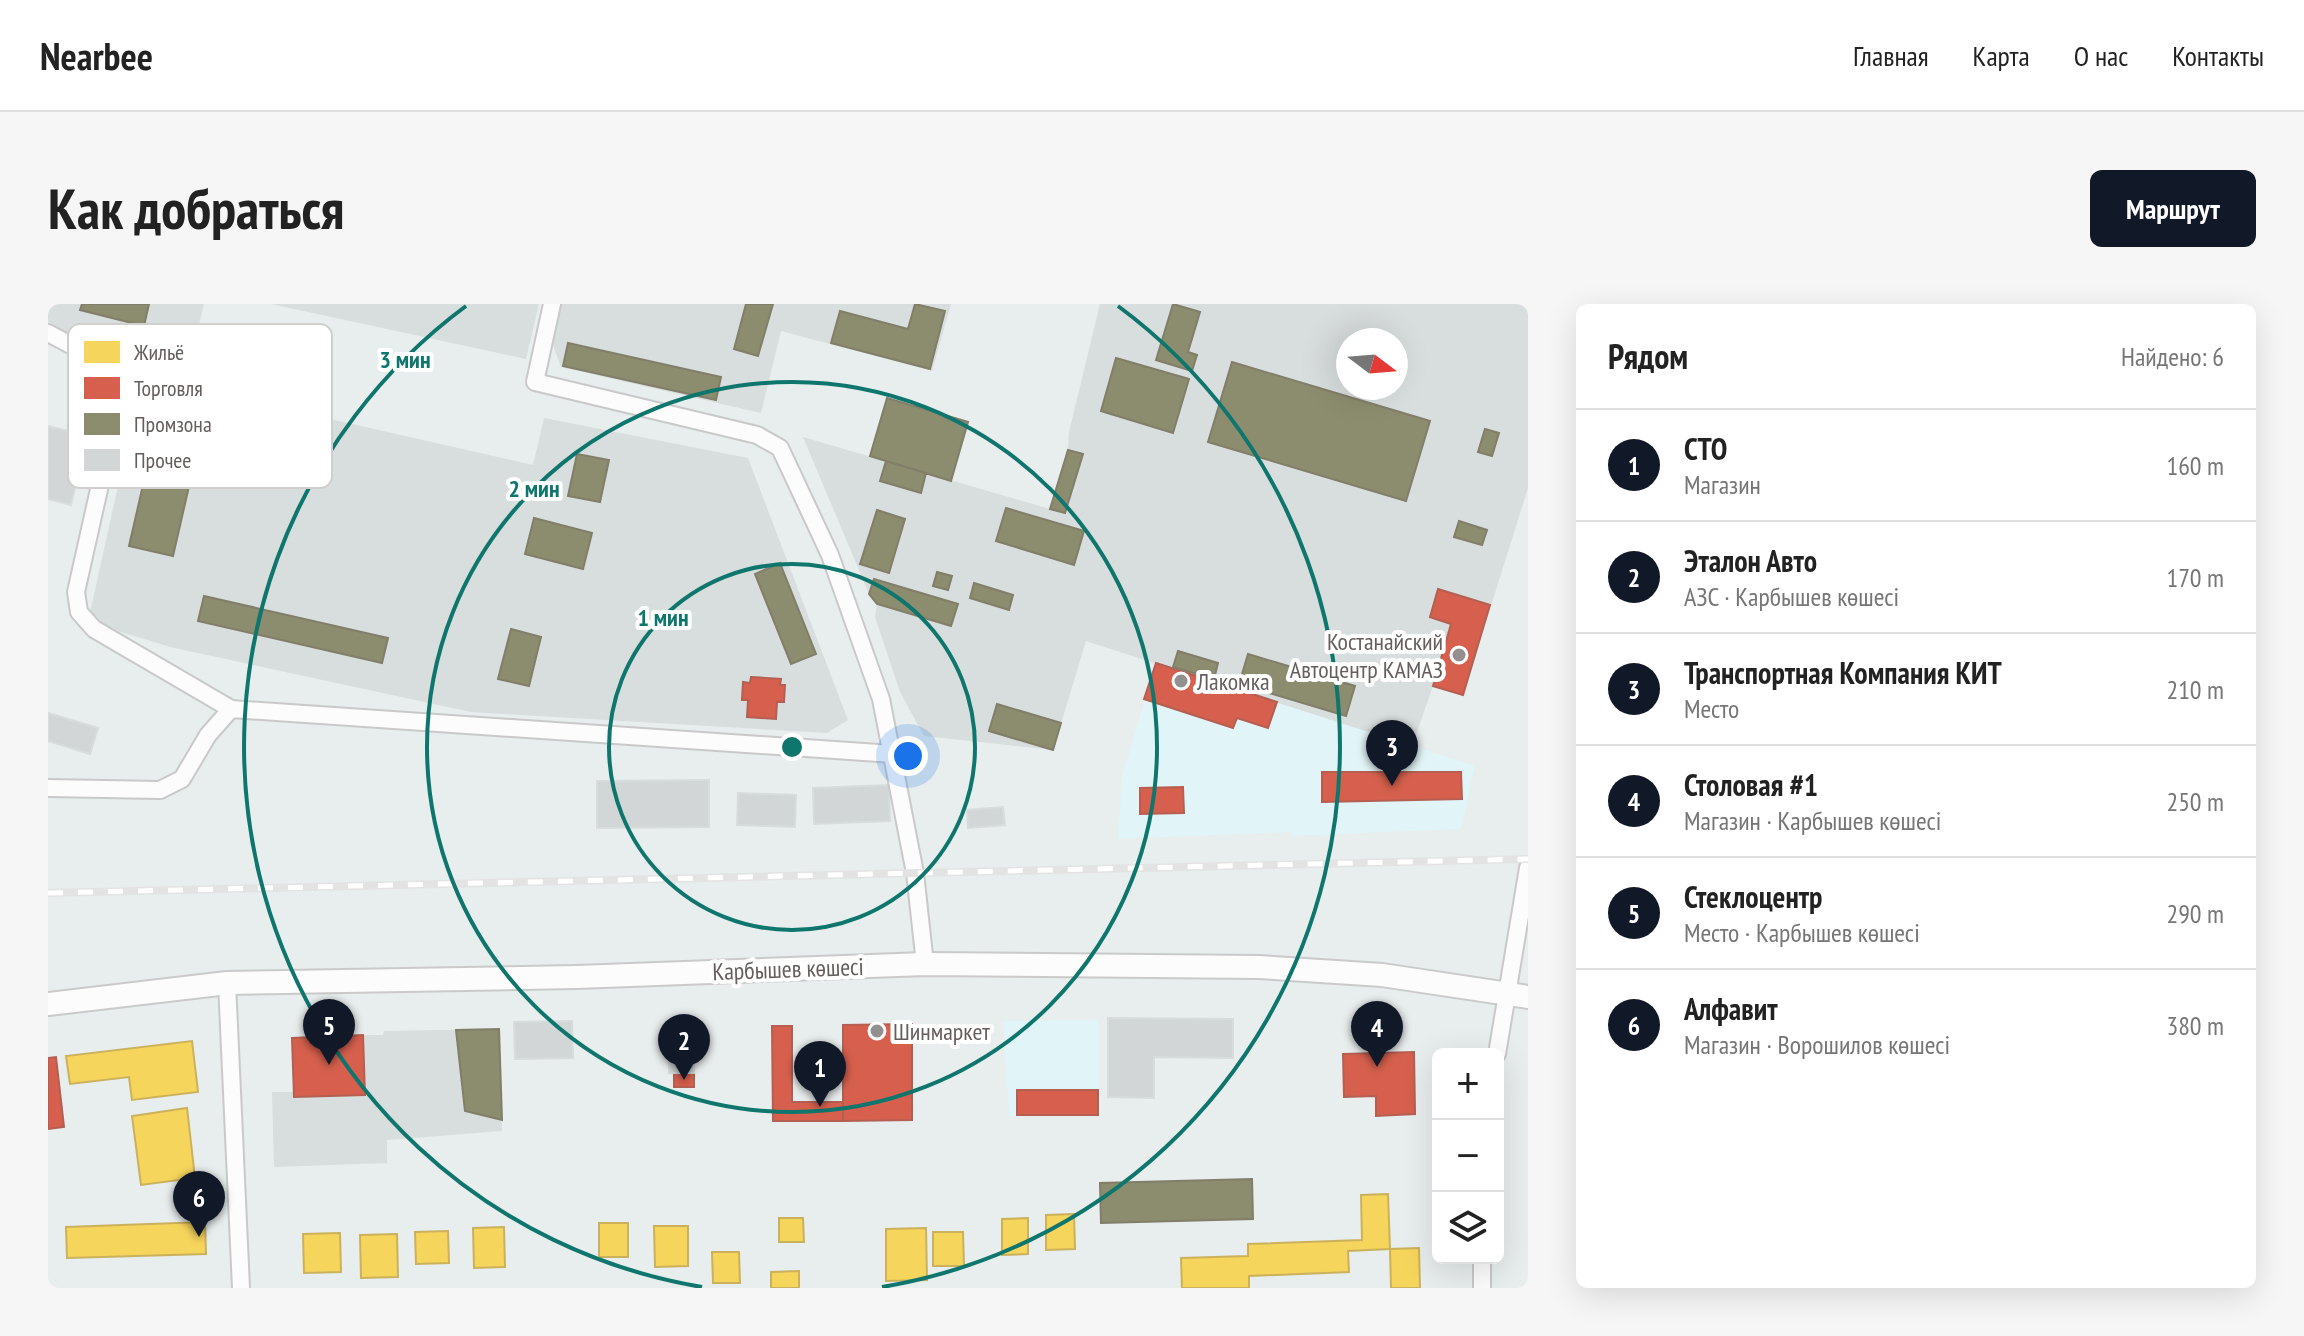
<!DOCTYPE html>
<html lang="ru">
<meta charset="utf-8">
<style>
body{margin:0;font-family:"PT Sans Narrow",sans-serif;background:#f6f6f6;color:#222}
.controls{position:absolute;right:24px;bottom:24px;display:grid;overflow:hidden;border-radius:12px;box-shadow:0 8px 32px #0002}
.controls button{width:72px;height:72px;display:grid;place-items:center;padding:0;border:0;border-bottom:2px solid #e0e0e0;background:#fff;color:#222;font:40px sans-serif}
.compass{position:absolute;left:1288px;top:24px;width:72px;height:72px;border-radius:50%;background:#fff;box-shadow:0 8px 32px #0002;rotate:106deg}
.you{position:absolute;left:860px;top:452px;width:28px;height:28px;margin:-20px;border:6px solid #fff;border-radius:50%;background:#1a73e8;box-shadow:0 0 0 12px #1a73e833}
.badge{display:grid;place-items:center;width:52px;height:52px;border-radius:50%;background:#111827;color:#fff;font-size:26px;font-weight:700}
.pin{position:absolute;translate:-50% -66px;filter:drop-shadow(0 2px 4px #0008)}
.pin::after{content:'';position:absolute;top:42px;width:28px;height:24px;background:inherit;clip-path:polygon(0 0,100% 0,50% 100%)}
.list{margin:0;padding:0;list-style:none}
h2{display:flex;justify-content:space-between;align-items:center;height:104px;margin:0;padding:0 32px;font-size:34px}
h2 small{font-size:26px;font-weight:400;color:#767676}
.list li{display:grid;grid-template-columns:52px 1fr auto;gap:24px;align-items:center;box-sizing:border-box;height:112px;padding:0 32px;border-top:2px solid #e0e0e0}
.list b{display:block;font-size:30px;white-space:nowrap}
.list p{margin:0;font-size:26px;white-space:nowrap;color:#767676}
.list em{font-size:26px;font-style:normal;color:#767676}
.icon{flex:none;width:44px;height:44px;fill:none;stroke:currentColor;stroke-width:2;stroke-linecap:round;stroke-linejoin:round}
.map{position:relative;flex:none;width:1480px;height:984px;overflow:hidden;border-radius:12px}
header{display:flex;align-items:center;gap:48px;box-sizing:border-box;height:112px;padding:0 40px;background:#fff;border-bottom:2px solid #e0e0e0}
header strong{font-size:38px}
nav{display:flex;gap:44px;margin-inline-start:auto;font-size:28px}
.intro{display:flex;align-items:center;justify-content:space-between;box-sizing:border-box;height:192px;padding:0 48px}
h1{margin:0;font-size:56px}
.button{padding:20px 36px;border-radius:12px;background:#111827;color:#fff;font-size:28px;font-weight:700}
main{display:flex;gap:48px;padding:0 48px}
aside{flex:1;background:#fff;border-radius:12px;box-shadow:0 8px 32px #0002}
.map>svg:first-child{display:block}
</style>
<header>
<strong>Nearbee</strong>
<nav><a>Главная</a><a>Карта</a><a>О нас</a><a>Контакты</a></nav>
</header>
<div class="intro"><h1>Как добраться</h1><a class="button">Маршрут</a></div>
<main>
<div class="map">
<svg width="1480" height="984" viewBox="0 0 1480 984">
<rect width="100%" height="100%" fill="#e8eded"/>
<path fill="#e1f4f7" d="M1108,359L1427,462L1413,525L1244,532V528L1070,535L1074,472Z
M1050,716V811L961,812L955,717Z"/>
<path fill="#d8dddd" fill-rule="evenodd" d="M0,0H156L136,82L485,161L496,114L700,154L800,416L779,429L423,408L122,343L40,318L94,73L0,18Z
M223,0H491L478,55Z
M510,0H903L884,67L733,27L713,109L513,63L502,33Z
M1052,0H1480V184L1415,391L1385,382L1364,442L1038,337L1005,446L876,432L852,388L827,313L829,299L821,290L755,133L1002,205L1020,146L1021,128ZM1300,36H1348V84H1300Z
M451,725L454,827L339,836V859L226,863L224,788H246L247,793L317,791L315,731H335L336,727Z"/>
<path fill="#f6d55c" stroke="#cbb15c" stroke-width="2" d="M144,737L150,788L84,796L81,773L22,780L18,752Z
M139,804L147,874L93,881L84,812Z
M1340,890L1342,945L1300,947L1301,968L1201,972V984H1134L1133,954L1200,952V940L1314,936L1313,891Z
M1026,910L1027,945L998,946V911Z
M731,914H755L756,938H731Z
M980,914V950L954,951V915Z
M157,918L158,950L19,954L18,923Z
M551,919H580V953H551Z
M606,922H640V962L607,963Z
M456,923L457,963L426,964L425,924Z
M878,924L879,976L838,977V925Z
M400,927L401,959L368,960L367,928Z
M885,928H915L916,962H885Z
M292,929L293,968L256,969L255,930Z
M349,930L350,973L313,974L312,931Z
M1371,944L1372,984H1343L1342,945Z
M664,948H691L692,979H665Z
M751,967V984H723V968Z"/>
<path fill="#d6604d" stroke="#b45f52" stroke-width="2" d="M1390,285L1442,301L1415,391L1385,382L1403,320L1382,313Z
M1108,359L1229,398L1220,424L1189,414L1185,424L1096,395Z
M703,373L733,375L732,381H737L736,398H729L728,415L699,413L700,396H694L695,378L702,379Z
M1274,468H1413L1414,495L1274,498Z
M1135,483L1136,509L1092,510V484Z
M864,720V816L795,817V721Z
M724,722H744V798H795V817H725Z
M315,731L317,791L246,793L244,734Z
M1366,748L1367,810L1328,812V792L1296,793L1295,750Z
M8,753L16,823L0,825V754Z
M626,769H646V783H626Z
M969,786H1050V811H969Z"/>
<path fill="#8c8c6e" stroke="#817e69" stroke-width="2" d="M34,0H101L96,22L32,6Z
M698,0H725L710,52L686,45Z
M867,0L897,7L882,65L783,39L792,7L860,25Z
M1125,0L1152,8L1140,48L1149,51L1144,67L1108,56Z
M520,39L673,73L668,96L515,62Z
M1068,54L1141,75L1125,129L1053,107Z
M1184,58L1382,117L1358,197L1160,138Z
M115,94L159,104L125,252L81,242Z
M839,94L920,118L903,177L822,152Z
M1437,125L1451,129L1444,152L1430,148Z
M1020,146L1035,150L1017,209L1002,205Z
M529,150L561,156L552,198L520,192Z
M838,157L878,169L873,189L832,177Z
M958,204L1036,227L1026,261L948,237Z
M829,206L857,215L841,269L812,260Z
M486,214L544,229L535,265L477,250Z
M1411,217L1439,226L1434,241L1406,233Z
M732,259L768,350L743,360L707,270Z
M889,268L904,272L900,286L885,282Z
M826,275L910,300L903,322L829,300L821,290Z
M926,279L965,291L961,306L922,294Z
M156,292L340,334L334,359L150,317Z
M463,325L493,333L481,382L450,375Z
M1130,347L1170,359L1166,375L1125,363Z
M1200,350L1307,382L1298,412L1191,380Z
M949,400L1013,419L1005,446L941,427Z
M451,725L454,816L417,807L408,726Z
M1204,875L1205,915L1053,919L1052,879Z"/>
<path fill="#d2d6d7" stroke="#d7dcdc" stroke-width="2" d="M0,122L39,132L23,201L0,195Z
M0,409L50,424L42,450L0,437Z
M661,476V523L549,524V477Z
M841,481L842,517L766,520L765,484Z
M690,489L748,491L747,523L689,521Z
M955,503L957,521L920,524L919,506Z
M1060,714L1185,715V754L1106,753V794L1060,793Z
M524,717L525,754L467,755L466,718Z
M620,718H645L646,769H621Z"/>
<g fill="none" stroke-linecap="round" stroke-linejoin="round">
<defs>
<path id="street" d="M504,0L487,78L709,131L732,144L782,251L833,395L867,569L877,660
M0,29L51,56L73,87L28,288L31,308L46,325L183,405
M0,484L112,486L134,475L160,431L183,405L845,450
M179,679L193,984
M1449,750L1480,564
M1434,954V984"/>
<path id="secondary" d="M0,700L179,679L529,673L877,660L1211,663L1334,671L1480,693"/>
</defs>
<use href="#street" stroke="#c9c9c9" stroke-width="20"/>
<use href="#secondary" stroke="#cacaca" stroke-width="26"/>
<use href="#street" stroke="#fcfcfc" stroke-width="16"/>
<use href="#secondary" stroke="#fcfcfc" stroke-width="22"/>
<defs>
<path id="rail" d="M0,589L1480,555"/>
</defs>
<use href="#rail" stroke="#e3e3e3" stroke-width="8"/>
<use href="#rail" stroke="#fff" stroke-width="5" stroke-dasharray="15" stroke-linecap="butt"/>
</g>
<g fill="none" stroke="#0f766e" stroke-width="4">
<circle cx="744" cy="443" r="183"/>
<circle cx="744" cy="443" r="365"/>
<path d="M654 983A548 548 0 0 1 418 2M1070 2A548 548 0 0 1 834 983"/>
</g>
<g fill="#948f8f" stroke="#fff" stroke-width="3">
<circle cx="1411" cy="351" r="8"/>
<circle cx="1133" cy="377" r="8"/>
<circle cx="829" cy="727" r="8"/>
</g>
<g text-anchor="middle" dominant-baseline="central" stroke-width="8" stroke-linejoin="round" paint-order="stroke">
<g font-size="24" fill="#665d5d" stroke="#fff" text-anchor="start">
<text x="1395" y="337" text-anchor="end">Костанайский<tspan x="1395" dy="28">Автоцентр КАМАЗ</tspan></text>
<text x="1149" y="377">Лакомка</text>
<text x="845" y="727">Шинмаркет</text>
</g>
<g font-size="24" fill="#665d5d" stroke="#fff">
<text transform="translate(740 665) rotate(-2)">Карбышев көшесі</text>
</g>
</g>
<rect x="20" y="20" width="264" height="164" rx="12" fill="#fff" stroke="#d1cece" stroke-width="2"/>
<rect x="36" y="37" width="36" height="22" fill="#f6d55c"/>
<rect x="36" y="73" width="36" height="22" fill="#d6604d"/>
<rect x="36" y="109" width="36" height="22" fill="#8c8c6e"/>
<rect x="36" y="145" width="36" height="22" fill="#d2d6d7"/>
<g font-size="22" fill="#665d5d">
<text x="86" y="56">Жильё</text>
<text x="86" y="92">Торговля</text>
<text x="86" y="128">Промзона</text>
<text x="86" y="164">Прочее</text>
</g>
<circle cx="744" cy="443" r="12" fill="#0f766e" stroke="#fff" stroke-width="4"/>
<g font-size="24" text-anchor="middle" font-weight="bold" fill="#0f766e" stroke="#fff" stroke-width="8" stroke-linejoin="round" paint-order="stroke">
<text x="357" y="64">3 мин</text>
<text x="486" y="193">2 мин</text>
<text x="615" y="322">1 мин</text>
</g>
</svg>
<div class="controls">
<button>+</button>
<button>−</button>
<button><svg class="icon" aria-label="layers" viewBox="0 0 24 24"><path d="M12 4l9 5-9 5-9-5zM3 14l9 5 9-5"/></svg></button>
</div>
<svg class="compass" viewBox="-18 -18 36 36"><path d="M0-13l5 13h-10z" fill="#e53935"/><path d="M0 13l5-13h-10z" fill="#767676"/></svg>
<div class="you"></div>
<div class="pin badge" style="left:772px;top:803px">1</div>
<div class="pin badge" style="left:636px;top:776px">2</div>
<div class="pin badge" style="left:1344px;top:482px">3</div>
<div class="pin badge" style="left:1329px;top:763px">4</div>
<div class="pin badge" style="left:281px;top:761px">5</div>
<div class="pin badge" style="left:151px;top:933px">6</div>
</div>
<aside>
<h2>Рядом<small>Найдено: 6</small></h2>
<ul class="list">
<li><span class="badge">1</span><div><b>СТО</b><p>Магазин</p></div><em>160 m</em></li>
<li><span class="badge">2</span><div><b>Эталон Авто</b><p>АЗС · Карбышев көшесі</p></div><em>170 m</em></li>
<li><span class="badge">3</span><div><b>Транспортная Компания КИТ</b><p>Место</p></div><em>210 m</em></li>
<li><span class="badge">4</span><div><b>Столовая #1</b><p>Магазин · Карбышев көшесі</p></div><em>250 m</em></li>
<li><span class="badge">5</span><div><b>Стеклоцентр</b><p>Место · Карбышев көшесі</p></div><em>290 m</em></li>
<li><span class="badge">6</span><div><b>Алфавит</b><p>Магазин · Ворошилов көшесі</p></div><em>380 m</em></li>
</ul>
</aside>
</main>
